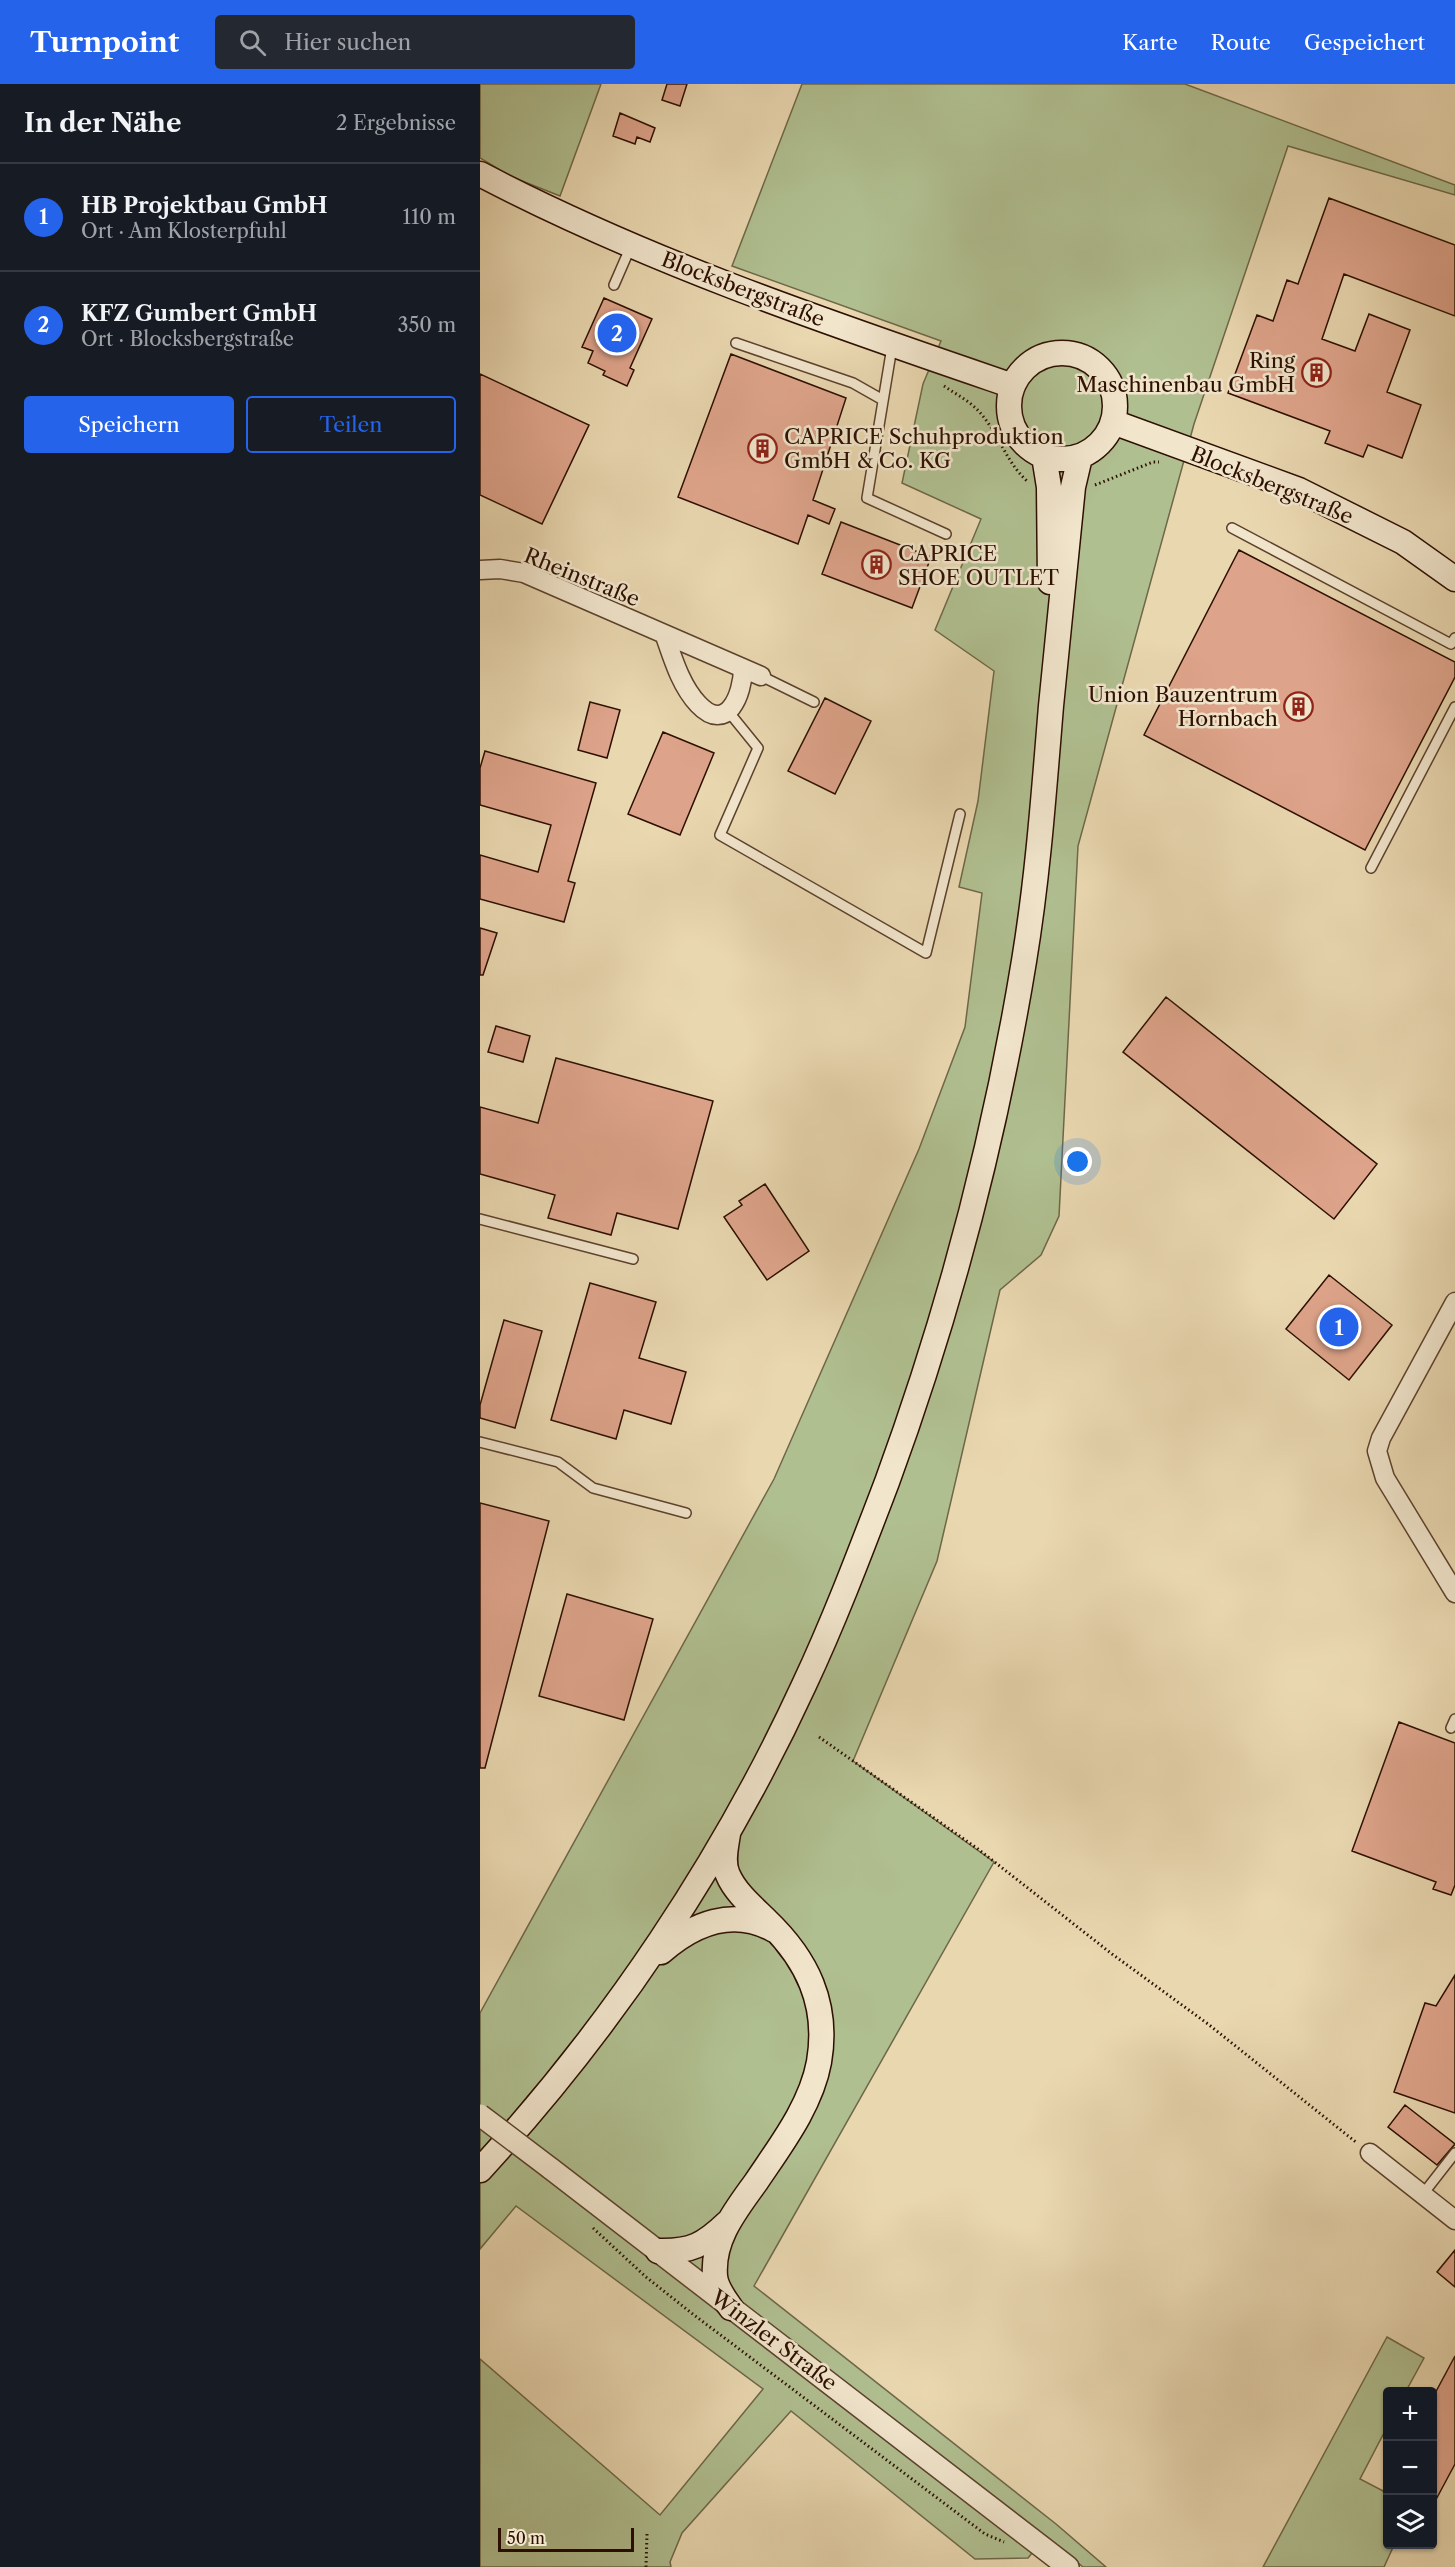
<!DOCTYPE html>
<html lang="de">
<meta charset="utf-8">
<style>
body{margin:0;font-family:"Libre Caslon Text",serif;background:#242831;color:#f1f3f6}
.controls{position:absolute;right:18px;bottom:18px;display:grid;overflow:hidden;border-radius:6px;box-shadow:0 2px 4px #0004}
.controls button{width:54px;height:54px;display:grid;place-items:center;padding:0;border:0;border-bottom:2px solid #363941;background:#171b24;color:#f1f3f6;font:30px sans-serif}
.scale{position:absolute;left:18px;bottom:15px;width:136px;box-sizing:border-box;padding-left:6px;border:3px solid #2d0f00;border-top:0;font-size:16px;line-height:21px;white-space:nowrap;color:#2d0f00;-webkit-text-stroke:4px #f1e5cc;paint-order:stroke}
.you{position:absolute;left:598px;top:1078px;width:21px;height:21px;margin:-15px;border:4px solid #fff;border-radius:50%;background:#1a73e8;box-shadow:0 0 0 9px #1a73e833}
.badge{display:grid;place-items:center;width:39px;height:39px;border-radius:50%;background:#2563eb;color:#fff;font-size:20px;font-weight:700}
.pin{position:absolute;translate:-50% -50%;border:3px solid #fff;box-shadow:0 2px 6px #0006}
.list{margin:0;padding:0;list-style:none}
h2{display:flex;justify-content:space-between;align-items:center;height:78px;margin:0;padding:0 24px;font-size:26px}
h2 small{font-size:20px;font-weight:400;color:#9ea1a6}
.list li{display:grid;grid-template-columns:39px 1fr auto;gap:18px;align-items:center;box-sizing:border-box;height:108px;padding:0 24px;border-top:2px solid #363941}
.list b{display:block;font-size:22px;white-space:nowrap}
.list p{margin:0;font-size:20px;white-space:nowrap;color:#9ea1a6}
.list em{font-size:20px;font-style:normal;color:#9ea1a6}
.actions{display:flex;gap:12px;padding:18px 24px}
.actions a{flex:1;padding:14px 0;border:2px solid #2563eb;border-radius:6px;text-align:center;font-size:21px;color:#2563eb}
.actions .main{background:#2563eb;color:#fff}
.icon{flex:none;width:33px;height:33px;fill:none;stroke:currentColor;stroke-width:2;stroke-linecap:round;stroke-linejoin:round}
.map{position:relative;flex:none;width:975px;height:2483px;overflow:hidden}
header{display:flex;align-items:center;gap:36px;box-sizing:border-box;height:84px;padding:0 30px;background:#2563eb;color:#fff}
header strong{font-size:28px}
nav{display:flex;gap:33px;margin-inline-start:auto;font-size:21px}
.search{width:420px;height:54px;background:#242831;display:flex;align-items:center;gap:15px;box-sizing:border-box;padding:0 21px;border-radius:6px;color:#9ea1a6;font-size:22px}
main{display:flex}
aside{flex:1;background:#171b24}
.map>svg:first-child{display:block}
</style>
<header>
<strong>Turnpoint</strong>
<div class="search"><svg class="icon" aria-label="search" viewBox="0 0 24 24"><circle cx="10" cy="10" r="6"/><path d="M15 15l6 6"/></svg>Hier suchen</div>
<nav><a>Karte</a><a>Route</a><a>Gespeichert</a></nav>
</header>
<main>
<aside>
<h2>In der Nähe<small>2 Ergebnisse</small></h2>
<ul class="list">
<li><span class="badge">1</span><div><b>HB Projektbau GmbH</b><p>Ort · Am Klosterpfuhl</p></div><em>110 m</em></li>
<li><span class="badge">2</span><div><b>KFZ Gumbert GmbH</b><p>Ort · Blocksbergstraße</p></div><em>350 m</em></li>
</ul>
<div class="actions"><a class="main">Speichern</a><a>Teilen</a></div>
</aside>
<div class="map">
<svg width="975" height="2483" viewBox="0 0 975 2483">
<rect width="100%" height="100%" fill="#e9d7b0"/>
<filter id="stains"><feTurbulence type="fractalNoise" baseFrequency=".00333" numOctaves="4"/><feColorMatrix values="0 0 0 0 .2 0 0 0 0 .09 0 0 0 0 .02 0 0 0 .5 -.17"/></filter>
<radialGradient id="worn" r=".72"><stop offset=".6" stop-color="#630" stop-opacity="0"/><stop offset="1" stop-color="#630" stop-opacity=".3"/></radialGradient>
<path fill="#b0bf90" stroke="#6e6748" stroke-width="1.5" d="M0,0H121L80,112L32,93L0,74Z
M322,0H705L975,101V111L808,62L714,340L598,762L579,1132L561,1171L520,1206L457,1477L373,1677L514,1778L274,2202L576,2440L626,2483H603L566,2452L548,2474L495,2475L311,2327L202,2449L190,2478L191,2483H0V2275L180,2431L283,2305L36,2122L0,2165V1929L294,1395L439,1065L485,943L502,809L479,803L498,717L514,587L455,546L501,435L422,399L443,300L461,257L252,182Z
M907,2253L944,2274L926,2307L908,2308L907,2343L880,2395L907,2409L908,2460L914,2461L904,2483H783Z"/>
<path fill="#dea48b" stroke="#2d0f00" stroke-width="1.5" d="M187,0H207L200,22L182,16Z
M140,29L175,44L170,58L157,53L155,60L133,52Z
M849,114L975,161V232L864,190L842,255L875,267L889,230L930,246L907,308L941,321L922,374L888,361L883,373L845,359L850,347L748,309L777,231L793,237L807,196L818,200Z
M124,214L172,235L150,284L154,286L147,302L123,291L125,287L108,279L113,267L102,263Z
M251,270L366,314L333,416L355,425L349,440L328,431L318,460L198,413Z
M0,290L109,341L62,440L0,411Z
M361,438L451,473L432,524L342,490Z
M759,466L975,578V593L885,766L664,651Z
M345,614L391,637L355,710L308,687Z
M110,618L140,626L127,674L98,666Z
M183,648L234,669L200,751L148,730Z
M5,667L116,699L88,797L95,799L84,838L0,815V771L58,788L71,741L0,721V684Z
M0,844L17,849L3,891H0Z
M686,913L897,1080L854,1135L643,968Z
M16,942L50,952L43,978L8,968Z
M76,974L233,1017L198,1145L137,1129L131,1151L68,1134L75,1111L0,1090V1023L58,1039Z
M285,1100L329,1167L287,1196L244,1133L262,1121L259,1117Z
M849,1191L912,1241L869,1296L806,1245Z
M110,1199L176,1218L159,1274L206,1288L191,1340L144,1326L136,1355L71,1336Z
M24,1236L62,1247L35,1344L0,1334V1321Z
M0,1419L69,1437L5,1684H0Z
M87,1510L173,1535L144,1636L59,1612Z
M919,1638L975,1659V1801L971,1811L953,1805L956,1798L872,1767Z
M975,1891V2029L914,2008L945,1919L956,1922Z
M925,2021L975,2060L957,2081L908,2043Z
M975,2166V2203L957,2188Z
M975,2272V2380L952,2423V2315Z"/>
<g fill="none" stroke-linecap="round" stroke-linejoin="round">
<defs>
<path id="service" d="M134,201L151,162
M256,259L373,299L403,316
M412,263L387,414L466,450
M752,444L971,560L975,554
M281,592L334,618
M248,627L278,664L240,751L446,869L480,730
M891,784L975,623
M0,1135L153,1175
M0,1358L78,1378L113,1404L206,1429
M971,1644L975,1635
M943,2110L975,2069"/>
<path id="minor" d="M0,486L20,485L44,489L281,592
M185,552C193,575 201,602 218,620C247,651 263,610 263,584
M975,1218L901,1354L897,1367L905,1394L975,1509
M890,2069L975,2136"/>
<path id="tertiary" d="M70,2084L588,2483"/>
<path id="secondary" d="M0,90C170,179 352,240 533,302
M529 322a53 53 0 1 1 106 0a53 53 0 1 1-106 0Z
M633,338L819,406L923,458L975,495
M564,372L569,403L570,498
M248,1750C246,1763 242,1779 248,1791C255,1808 273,1823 286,1836C327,1875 349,1920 339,1978C331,2022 300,2062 276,2098C256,2126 232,2155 235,2192C236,2204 244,2214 251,2224
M181,1868C213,1840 253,1823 294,1846
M0,2086C131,1944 243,1777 324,1601C355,1535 381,1466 407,1398C469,1229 515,1054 544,877C558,792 564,707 571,622C578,549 585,476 593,403L600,373
M178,2167C211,2168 224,2161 247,2139"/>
</defs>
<use href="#service" stroke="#5c412c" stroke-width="12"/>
<use href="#minor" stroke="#5c412c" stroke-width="21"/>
<use href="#tertiary" stroke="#5c412c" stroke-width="24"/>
<use href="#secondary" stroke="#2d0f00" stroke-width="27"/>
<path stroke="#2d0f00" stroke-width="3" stroke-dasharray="1.5 3" stroke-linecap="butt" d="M464,302C477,311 492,318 502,331C519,351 527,379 547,397
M615,401L673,378H679
M339,1653L498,1765L632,1870L728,1940L877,2059
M113,2144L166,2193L214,2231L505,2450L524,2458
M166,2483L167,2450"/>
<use href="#service" stroke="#f1e5cc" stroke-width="9"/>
<use href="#minor" stroke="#f1e5cc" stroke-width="18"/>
<use href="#tertiary" stroke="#f1e5cc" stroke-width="21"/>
<use href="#secondary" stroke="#f1e5cc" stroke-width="24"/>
<defs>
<path id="tertiary-bridge" d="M0,2031L70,2084"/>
</defs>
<use href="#tertiary-bridge" stroke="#5c412c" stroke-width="24" stroke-linecap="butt"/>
<use href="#tertiary-bridge" stroke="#f1e5cc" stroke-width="21"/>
</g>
<defs>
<symbol id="building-ring" viewBox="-11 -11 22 22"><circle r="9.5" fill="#f1e5cc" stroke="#8f2418" stroke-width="1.5"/><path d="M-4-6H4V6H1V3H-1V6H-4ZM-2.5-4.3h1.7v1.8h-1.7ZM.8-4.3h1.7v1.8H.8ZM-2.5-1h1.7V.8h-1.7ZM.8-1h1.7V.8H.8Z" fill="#8f2418"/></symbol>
</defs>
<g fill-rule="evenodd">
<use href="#building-ring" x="820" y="272" width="33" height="33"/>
<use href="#building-ring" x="266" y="348" width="33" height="33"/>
<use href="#building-ring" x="380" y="464" width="33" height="33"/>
<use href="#building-ring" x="802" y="606" width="33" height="33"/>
</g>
<g text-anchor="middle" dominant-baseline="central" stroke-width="5" stroke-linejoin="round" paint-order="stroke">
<g font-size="21" fill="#2d0f00" stroke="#f1e5cc">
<text transform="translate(263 205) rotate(21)">Blocksbergstraße</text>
<text transform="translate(792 401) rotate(22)">Blocksbergstraße</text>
<text transform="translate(102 493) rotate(22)">Rheinstraße</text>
<text transform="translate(294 2256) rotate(37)">Winzler Straße</text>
</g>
<g font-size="21" fill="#2d0f00" stroke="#f1e5cc" text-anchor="end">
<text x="815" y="276">Ring<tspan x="815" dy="24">Maschinenbau GmbH</tspan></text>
<text x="304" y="352" text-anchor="start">CAPRICE Schuhproduktion<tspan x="304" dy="24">GmbH &amp; Co. KG</tspan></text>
<text x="418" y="469" text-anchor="start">CAPRICE<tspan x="418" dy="24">SHOE OUTLET</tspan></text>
<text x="798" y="610">Union Bauzentrum<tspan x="798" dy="24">Hornbach</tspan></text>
</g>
</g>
<rect width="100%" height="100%" filter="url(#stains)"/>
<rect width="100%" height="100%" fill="url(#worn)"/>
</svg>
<div class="controls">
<button>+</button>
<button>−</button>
<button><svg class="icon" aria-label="layers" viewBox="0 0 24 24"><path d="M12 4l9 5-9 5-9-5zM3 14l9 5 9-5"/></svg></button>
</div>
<div class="scale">50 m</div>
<div class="you"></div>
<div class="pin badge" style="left:859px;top:1243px">1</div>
<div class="pin badge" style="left:137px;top:249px">2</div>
</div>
</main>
